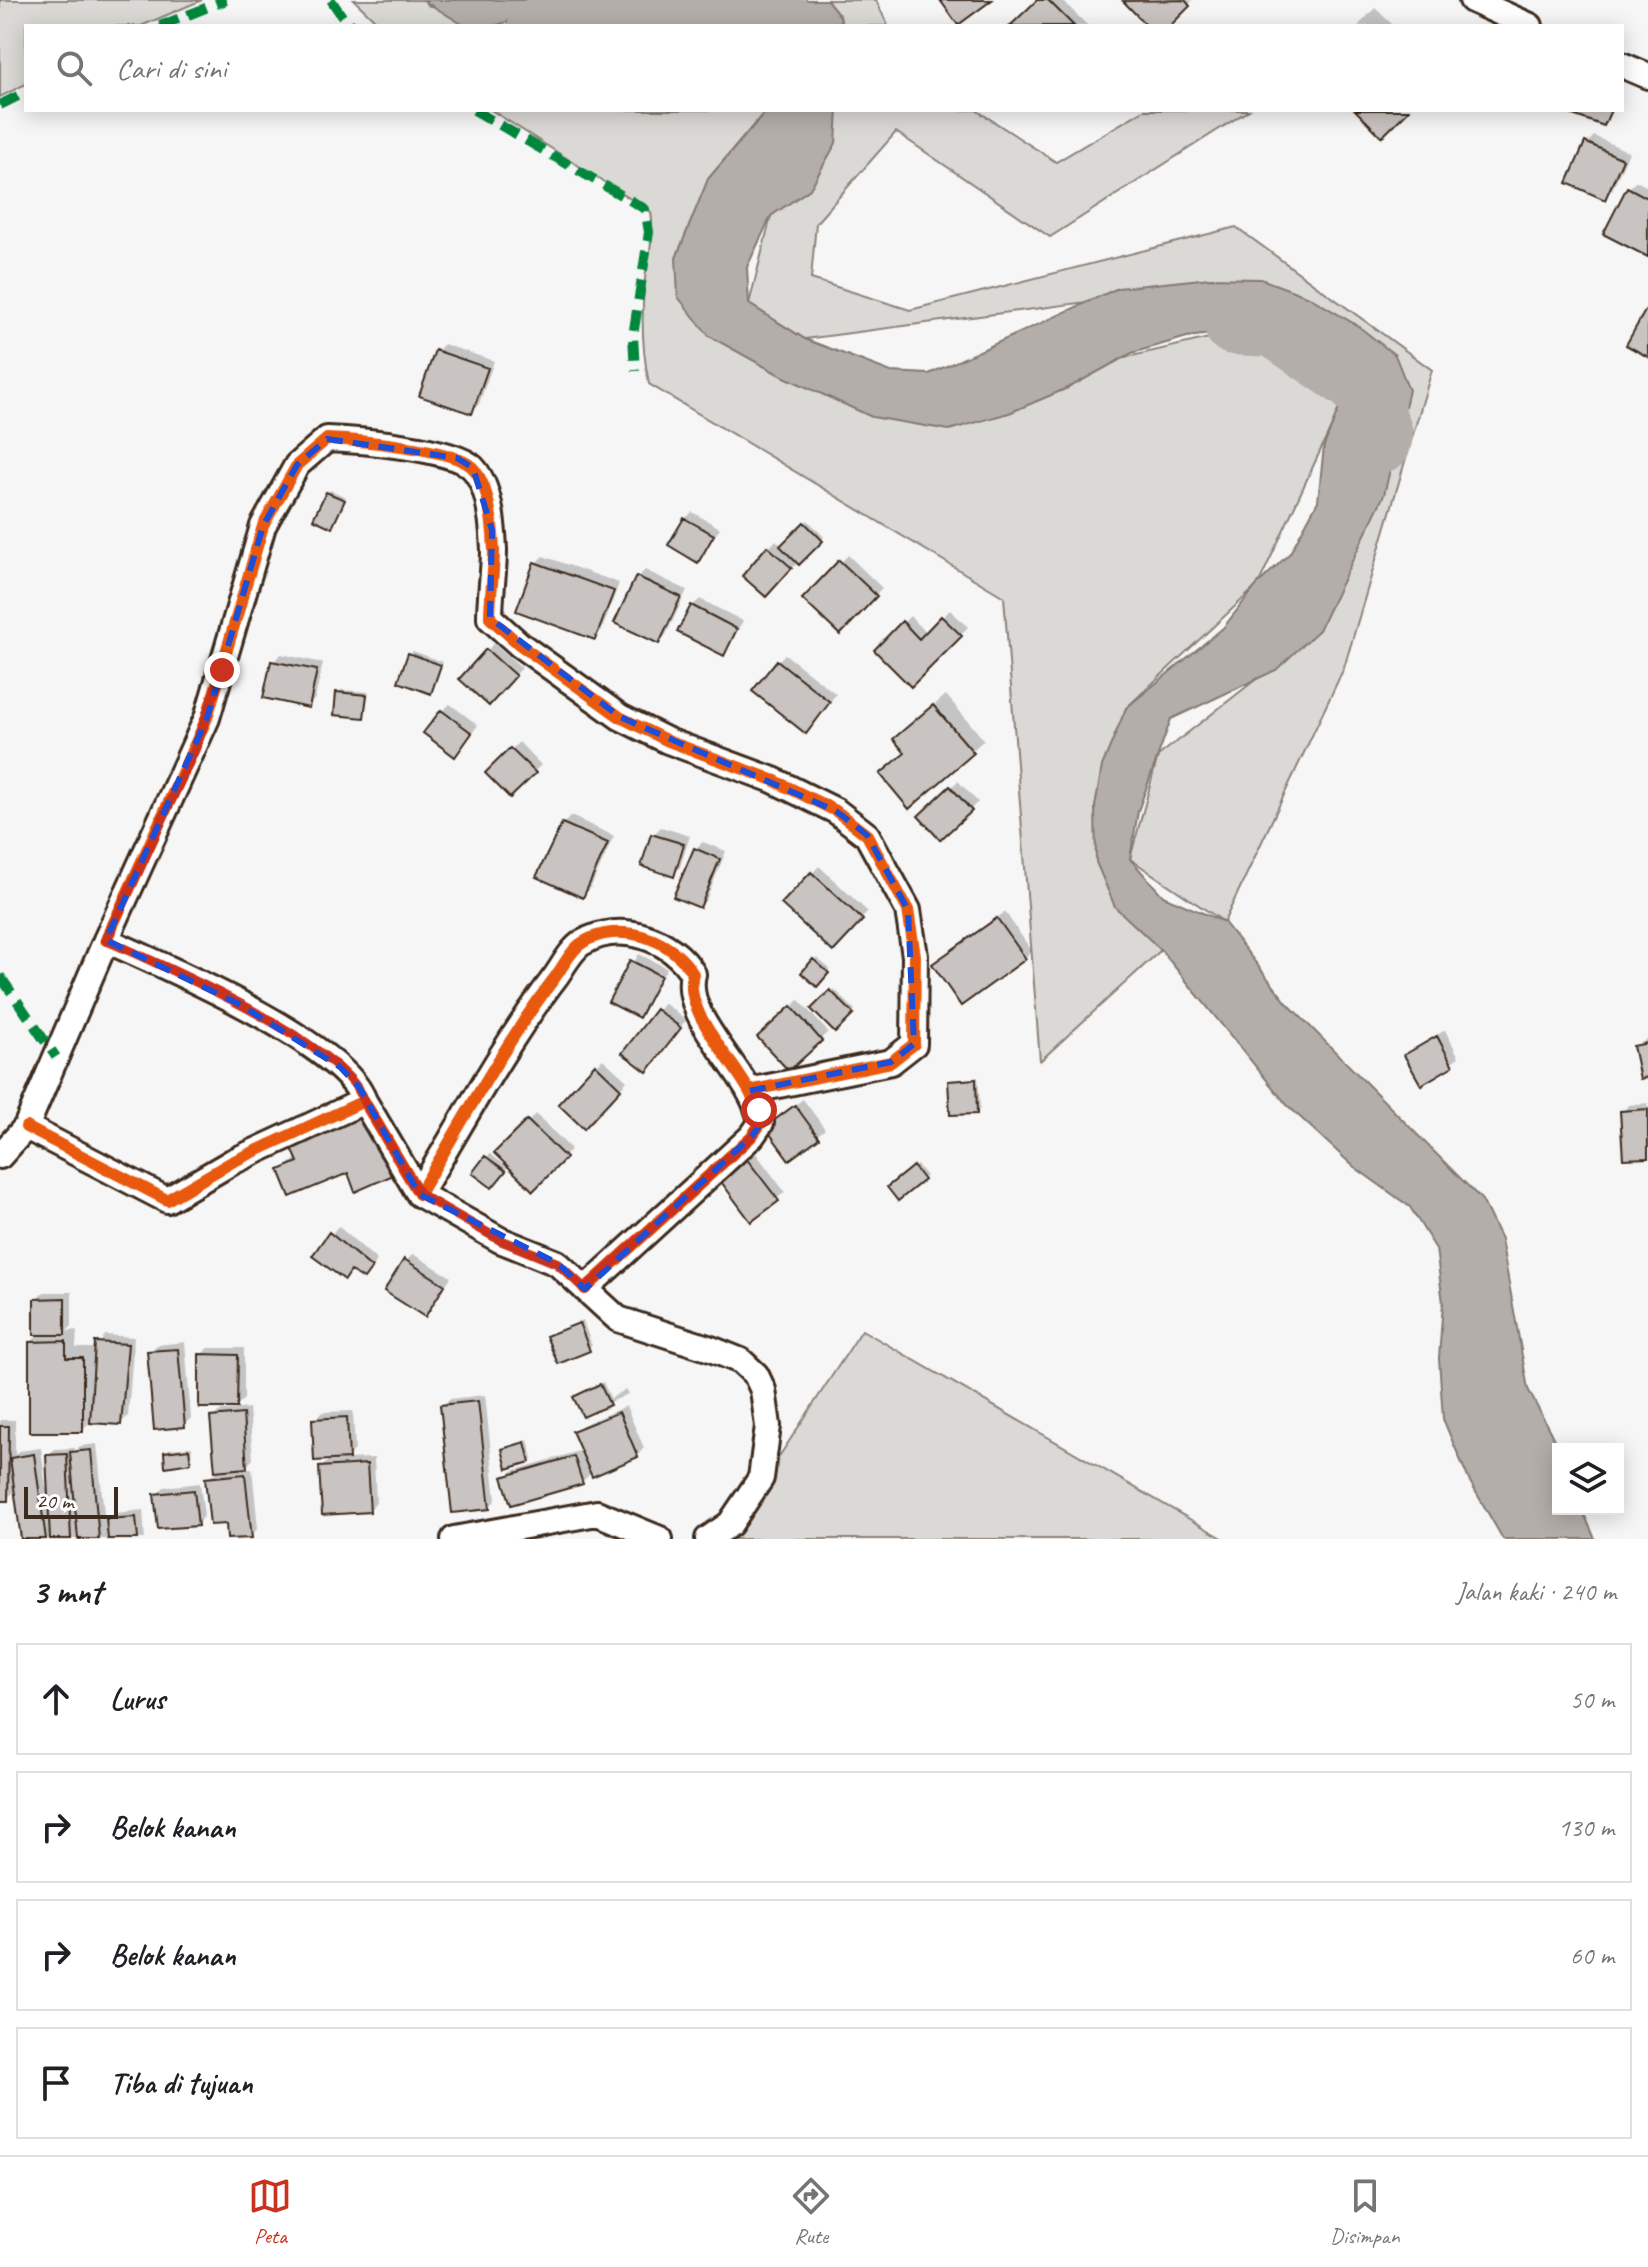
<!DOCTYPE html>
<html lang="id">
<meta charset="utf-8">
<style>
body{margin:0;font-family:Caveat,sans-serif;background:#f2f2f2;color:#202124}
.controls{position:absolute;right:24px;bottom:24px;display:grid;overflow:hidden;border-radius:0px;box-shadow:0 4px 20px #0003}
.controls button{width:72px;height:72px;display:grid;place-items:center;padding:0;border:0;border-bottom:2px solid #e0e0e0;background:#fff;color:#202124;font:40px sans-serif}
.scale{position:absolute;left:24px;bottom:20px;width:94px;box-sizing:border-box;padding-left:8px;border:4px solid #3b2a1e;border-top:0;font-size:22px;line-height:28px;white-space:nowrap;color:#3b2a1e;-webkit-text-stroke:6px #fff;paint-order:stroke}
.stop{position:absolute;width:24px;height:24px;margin:-18px;border:6px solid #c8321e;border-radius:50%;background:#fff}
.stop.end{background:#c8321e;border-color:#fff;box-shadow:0 2px 8px #0008}
.list{margin:0;padding:0;list-style:none}
h2{display:flex;justify-content:space-between;align-items:center;height:104px;margin:0;padding:0 32px;font-size:34px}
h2 small{font-size:26px;font-weight:400;color:#757577}
.list li{display:grid;grid-template-columns:52px 1fr auto;gap:24px;align-items:center;box-sizing:border-box;height:112px;margin:0 16px 16px;padding:0 16px;border:2px solid #e0e0e0;border-radius:0px}
.list b{display:block;font-size:30px;white-space:nowrap}
.list em{font-size:26px;font-style:normal;color:#757577}
.icon{flex:none;width:44px;height:44px;fill:none;stroke:currentColor;stroke-width:2;stroke-linecap:round;stroke-linejoin:round}
.map{position:relative;flex:none;width:1648px;height:1539px;overflow:hidden}
.search{position:absolute;background:#fff;box-shadow:0 4px 20px #0003;left:24px;right:24px;top:24px;height:88px;display:flex;align-items:center;gap:20px;box-sizing:border-box;padding:0 28px;border-radius:0px;color:#757577;font-size:30px}
.sheet{height:616px;background:#fff}
nav{display:flex;justify-content:space-around;align-items:center;box-sizing:border-box;height:112px;border-top:2px solid #e0e0e0;background:#fff;font-size:22px;color:#757577}
nav a{display:grid;justify-items:center;gap:4px}
nav .on{color:#c8321e}
.map>svg:first-child{display:block}
</style>
<div class="map">
<svg width="1648" height="1539" viewBox="0 0 1648 1539">
<rect width="100%" height="100%" fill="#f7f6f6"/>
<filter id="ink" filterUnits="userSpaceOnUse"><feTurbulence type="fractalNoise" baseFrequency=".0125" numOctaves="2"/><feDisplacementMap in="SourceGraphic" scale="16" xChannelSelector="R" yChannelSelector="G"/><feConvolveMatrix kernelMatrix="1 2 1 2 8 2 1 2 1" color-interpolation-filters="sRGB"/></filter>
<g filter="url(#ink)">
<path fill="#dbd9d6" stroke="#8b827a" stroke-width="2" d="M0,0H202L141,26H26V84L0,97Z
M354,0H424L429,6L700,3L757,12L763,26H381Z
M822,0H876L888,26H826Z
M491,110H766L708,179L709,336L872,417L1243,330L1341,406L1258,585L1126,708L1095,807L1161,950L1040,1061L1004,597L649,384C642,350 641,314 645,279C648,255 655,237 651,212Z
M833,110H976L1056,162L1144,110H1249L1050,237L896,132L816,223L811,279L910,310L1236,227L1432,370L1344,668L1224,922L1130,859L1158,756L1319,630L1408,390L1261,279L805,339L749,304L771,216Z
M862,1330L1224,1539H725Z"/>
<path fill="#b4aeaa" stroke="#847972" stroke-width="2" d="M423,0H827L840,16L842,26H788L784,18L700,3L643,6L573,1L494,26H465Z
M767,110H838L836,143L810,189L771,216L747,267L749,304L805,339L891,372L929,374L1118,288L1210,278L1261,279L1309,297L1358,326L1395,355L1409,390L1384,495L1319,630L1276,670L1171,719L1138,811L1130,859L1163,896L1224,922L1287,1003L1482,1200L1501,1239L1528,1389L1559,1449L1558,1509H1582L1595,1539H1503L1469,1480L1443,1419L1439,1358L1443,1303L1436,1249L1410,1207L1353,1166L1287,1105L1161,950L1115,907L1096,862L1095,807L1102,766L1126,708L1223,628L1257,585L1290,553L1318,501L1324,446L1352,375L1339,360L1243,330L1187,337L1132,353L1070,387L1009,413L949,430L872,417L778,374L709,336L678,297L676,258L708,179Z"/>
<path fill="#0003" d="M1040,0H1062L1088,26H1013Z
M1193,0L1167,26H1150L1126,1Z
M1375,8L1394,26H1358Z
M1594,136L1629,152L1612,190L1604,197L1587,143Z
M1636,181L1648,187V255L1629,188Z
M444,344L494,361L479,404L471,412L437,351Z
M330,490L346,497L332,525L327,493Z
M692,512L720,528L698,561L685,519Z
M808,520L824,537L773,587L744,576L776,540L782,546Z
M848,555L882,588L840,632L805,599Z
M543,556L619,583L602,630L595,637L536,563Z
M645,570L687,590L666,635L659,642L638,577Z
M700,599L743,621L723,653L692,606Z
M950,610L968,627L911,684L877,650L910,616L927,633Z
M494,643L522,668L489,704L461,679Z
M413,651L443,662L431,691L410,654Z
M281,654L323,663L315,699L308,706L273,662Z
M785,654L836,694L813,724L778,661Z
M341,690L369,692L364,716L338,693Z
M946,695L984,740L910,806L907,728Z
M450,704L478,725L462,747L442,711Z
M519,742L541,765L510,795L488,773Z
M958,781L978,802L940,837L920,816Z
M571,816L614,836L590,889L582,896L563,824Z
M661,827L690,836L680,867L673,875L643,865L653,835Z
M703,842L726,851L707,898L700,906L695,849Z
M819,866L868,912L833,949L784,904Z
M1005,912L1032,951L1025,958L934,964Z
M639,954L667,968L638,1016L611,1001Z
M817,958L830,969L817,985L803,973Z
M834,989L855,1010L835,1030L814,1009Z
M799,1000L828,1032L789,1069L760,1037Z
M664,1003L686,1020L654,1062L625,1053Z
M1445,1030L1459,1057L1421,1082L1406,1055Z
M1648,1038V1075L1636,1047Z
M603,1059L627,1081L584,1126L560,1104Z
M978,1077L980,1109L976,1112L950,1082Z
M803,1099L825,1129L790,1157L775,1120Z
M1648,1103V1156L1622,1112L1629,1105Z
M536,1114L571,1149L533,1188L497,1153Z
M301,1128L401,1163L390,1175L281,1171L298,1157Z
M755,1152L785,1192L752,1219L729,1172Z
M490,1154L507,1167L495,1182L487,1157Z
M917,1165L926,1176L898,1199L890,1188Z
M338,1226L377,1260L371,1270H353L345,1278L315,1256Z
M413,1254L451,1277L425,1315L406,1261Z
M44,1292H72V1326L67,1331L77,1330L76,1348H97L105,1335L134,1337L128,1416L121,1423L91,1421L82,1430L31,1342L40,1333L36,1300Z
M583,1321L592,1346L559,1361L549,1337Z
M185,1342L191,1418L184,1425L149,1352L157,1345Z
M208,1348H244V1399L234,1408L201,1355Z
M603,1382L611,1399L617,1394L626,1390L628,1394L609,1403L576,1397Z
M485,1395L496,1500L489,1507L442,1406L449,1399Z
M626,1406L644,1448L637,1456L592,1472L582,1482L505,1478L512,1471L582,1450L575,1432L582,1425Z
M249,1408L253,1459L244,1469L252,1468L258,1528L251,1536L228,1521L207,1479L217,1472L212,1418L220,1411Z
M353,1411L355,1450L345,1459L374,1458L376,1503L369,1510L321,1468L331,1458L315,1420L322,1412Z
M0,1420H15V1455L19,1451L41,1448L46,1488H49L48,1456L55,1449L74,1448V1452L80,1446L97,1444L105,1523L115,1513L143,1510L145,1539H23L16,1489L7,1499H0Z
M528,1440L533,1458L529,1461L504,1449Z
M192,1447L190,1461L166,1453L169,1449Z
M200,1483L204,1516L197,1524L156,1495L164,1487Z"/>
<g fill="none" stroke-linecap="round" stroke-linejoin="round">
<path stroke="#b4aeaa" stroke-width="56" d="M681,0L769,17L796,26
M536,26L663,0
M1233,327L1273,329L1351,382L1374,404L1385,434L1383,444"/>
</g>
<path fill="#c9c3c1" stroke="#3b2a1e" stroke-width="2" d="M940,0H992L958,25Z
M1037,0H1048L1074,26H1010Z
M1185,0L1190,6L1170,26H1147L1123,1Z
M1355,110H1409L1382,137Z
M1571,110H1611L1604,126L1570,114Z
M1585,142L1623,159L1605,200L1567,183Z
M1627,187L1648,198V257L1603,234Z
M1646,309L1648,310V357L1626,345Z
M435,350L488,368L472,414L419,396Z
M326,492L345,500L332,528L313,519Z
M684,518L714,535L698,563L668,545Z
M804,522L823,541L799,565L780,546Z
M767,546L792,568L766,597L742,576Z
M839,560L877,596L840,635L802,599Z
M534,562L614,591L595,640L516,611Z
M636,576L681,597L659,644L614,623Z
M691,605L737,629L724,656L677,632Z
M941,616L962,636L911,687L874,650L902,621L919,639Z
M486,649L516,676L489,706L459,679Z
M408,653L441,665L431,694L398,682Z
M777,660L830,702L806,734L752,691Z
M271,661L317,670L309,708L263,698Z
M336,692L367,695L364,718L334,715Z
M933,705L974,753L909,809L880,774L905,753L893,739Z
M441,710L472,733L455,757L423,733Z
M510,748L536,773L510,798L485,773Z
M950,786L972,811L940,840L918,816Z
M562,823L608,843L583,898L536,877Z
M651,834L684,844L674,877L641,866Z
M694,848L720,859L700,908L673,897Z
M811,872L863,920L833,952L781,904Z
M997,918L1026,959L961,1006L932,964Z
M813,959L829,973L817,987L801,973Z
M630,960L661,976L639,1018L608,1002Z
M830,990L854,1014L835,1033L811,1009Z
M791,1006L822,1041L789,1071L757,1037Z
M656,1009L681,1028L647,1072L622,1053Z
M1437,1036L1453,1066L1421,1085L1404,1055Z
M1648,1043V1077L1640,1079L1633,1046Z
M595,1064L621,1089L584,1129L558,1104Z
M976,1079L977,1114L950,1115L948,1081Z
M795,1105L819,1138L789,1160L765,1127Z
M363,1108L391,1176L355,1192L348,1173L290,1197L279,1170L298,1162L288,1139Z
M1648,1109V1158L1623,1159L1620,1111Z
M527,1120L566,1158L533,1191L494,1153Z
M485,1156L506,1171L492,1188L472,1173Z
M746,1158L779,1201L751,1222L719,1179Z
M913,1166L924,1180L898,1201L887,1187Z
M329,1232L372,1268L364,1279L351,1271L345,1280L312,1256Z
M404,1259L445,1285L425,1317L384,1291Z
M65,1298V1335H34V1299Z
M579,1323L590,1351L558,1364L546,1336Z
M66,1341V1358H83V1432H29V1342Z
M95,1342L128,1344L121,1425L90,1423Z
M178,1349L185,1427L154,1430L147,1351Z
M199,1354L238,1355L237,1408H199Z
M600,1384L610,1405L583,1417L573,1397Z
M478,1401L490,1509L452,1513L440,1405Z
M619,1412L638,1457L592,1477L572,1431Z
M243,1414L247,1468L215,1471L210,1417Z
M347,1417L349,1459L314,1461L312,1419Z
M0,1426H9L8,1501H0Z
M525,1442L530,1462L507,1469L502,1449Z
M189,1449L191,1463L165,1467L164,1452Z
M91,1450L99,1539H78L70,1452Z
M34,1454L46,1539H21L10,1458Z
M67,1454L71,1539H50L46,1455Z
M574,1456L583,1484L511,1505L502,1477Z
M367,1464L370,1512L322,1515L319,1467Z
M245,1474L252,1538L227,1539L226,1524L210,1525L205,1478Z
M194,1490L198,1526L158,1529L154,1494Z
M136,1517L138,1539H108L106,1519Z"/>
<g fill="none" stroke-linecap="round" stroke-linejoin="round">
<defs>
<path id="minor" d="M1472,0L1530,26
M1622,65L1648,76
M106,940L207,718L263,526L297,465L327,439C357,440 452,448 472,467C490,485 493,526 494,550C494,572 490,595 490,618L520,645L620,717L668,741L773,780L836,811L867,835L908,910L915,956L914,1044L891,1062L749,1091
M26,1127L167,1200L232,1162L364,1101L419,1194C463,1121 504,1044 556,976C563,966 572,949 582,943C619,920 672,938 693,974C681,1021 754,1073 761,1123L752,1136L585,1289
M0,1156L26,1127L106,940C164,966 345,1043 364,1101
M419,1194L500,1240L557,1263L618,1319L711,1349L741,1361L756,1375L763,1390L768,1426L761,1478L730,1524L708,1539
M454,1539L597,1513L660,1539"/>
</defs>
<use href="#minor" stroke="#3b2a1e" stroke-width="30"/>
<use href="#minor" stroke="#fff" stroke-width="24"/>
<path stroke="#00873e" stroke-width="10" stroke-dasharray="20 10" stroke-linecap="butt" d="M331,0L344,19L354,26
M160,26L226,0
M0,105L26,92
M474,110L645,209L649,232L633,336L635,371
M0,976L56,1057"/>
<defs>
<path id="cycleway" d="M106,940L207,718L263,526L297,465L327,439C357,440 452,448 472,467C490,485 493,526 494,550C494,572 490,595 490,618L520,645L620,717L668,741L773,780L836,811L867,835L908,910L915,956L914,1044L891,1062L749,1091
M26,1127L167,1200L232,1162L364,1101L419,1194C463,1121 504,1044 556,976C563,966 572,949 582,943C619,920 672,938 693,974C681,1021 754,1073 761,1123L752,1136L585,1289"/>
</defs>
<use href="#cycleway" stroke="#fff" stroke-width="17"/>
<use href="#cycleway" stroke="#e8590c" stroke-width="12"/>
</g>
</g>
<g fill="none" stroke-linecap="round" stroke-linejoin="round" filter="url(#ink)">
<path stroke="#c8321e" stroke-width="10" d="M222,670L195,749L106,940C163,966 345,1044 364,1101L419,1194L500,1240L557,1263L585,1289L752,1136L761,1123L759,1110"/>
</g>
<path fill="none" stroke="#1d4ed8" stroke-width="6" stroke-dasharray="16 10" stroke-linejoin="round" d="M327,439L457,458L473,468L492,530L490,618L620,717L836,811L867,835L908,910L914,1044L891,1062L749,1091L761,1123L752,1136L585,1289L557,1263L419,1194L359,1087L340,1067L239,1004L106,940L207,718L263,526L297,465Z"/>
</svg>
<div class="controls">
<button><svg class="icon" aria-label="layers" viewBox="0 0 24 24"><path d="M12 4l9 5-9 5-9-5zM3 14l9 5 9-5"/></svg></button>
</div>
<div class="scale">20 m</div>
<div class="stop" style="left:759px;top:1110px"></div>
<div class="stop end" style="left:222px;top:670px"></div>
<div class="search"><svg class="icon" aria-label="search" viewBox="0 0 24 24"><circle cx="10" cy="10" r="6"/><path d="M15 15l6 6"/></svg>Cari di sini</div>
</div>
<section class="sheet">
<h2>3 mnt<small>Jalan kaki · 240 m</small></h2>
<ul class="list">
<li><svg class="icon" aria-label="ahead" viewBox="0 0 24 24"><path d="M12 20V5M6 11l6-6 6 6"/></svg><div><b>Lurus</b></div><em>50 m</em></li>
<li><svg class="icon" aria-label="right" viewBox="0 0 24 24"><path d="M7 20v-9h11M14 6l5 5-5 5"/></svg><div><b>Belok kanan</b></div><em>130 m</em></li>
<li><svg class="icon" aria-label="right" viewBox="0 0 24 24"><path d="M7 20v-9h11M14 6l5 5-5 5"/></svg><div><b>Belok kanan</b></div><em>60 m</em></li>
<li><svg class="icon" aria-label="arrive" viewBox="0 0 24 24"><path d="M6 21V4h12l-3 4 3 4H6"/></svg><div><b>Tiba di tujuan</b></div></li>
</ul>
</section>
<nav>
<a class="on"><svg class="icon" aria-label="map" viewBox="0 0 24 24"><path d="M3 6l6-2 6 2 6-2v14l-6 2-6-2-6 2zM9 4v14M15 6v14"/></svg>Peta</a>
<a><svg class="icon" aria-label="directions" viewBox="0 0 24 24"><path d="M12 3l9 9-9 9-9-9zM9 14v-3h6M13 9l2 2-2 2"/></svg>Rute</a>
<a><svg class="icon" aria-label="saved" viewBox="0 0 24 24"><path d="M7 4h10v16l-5-4-5 4z"/></svg>Disimpan</a>
</nav>
